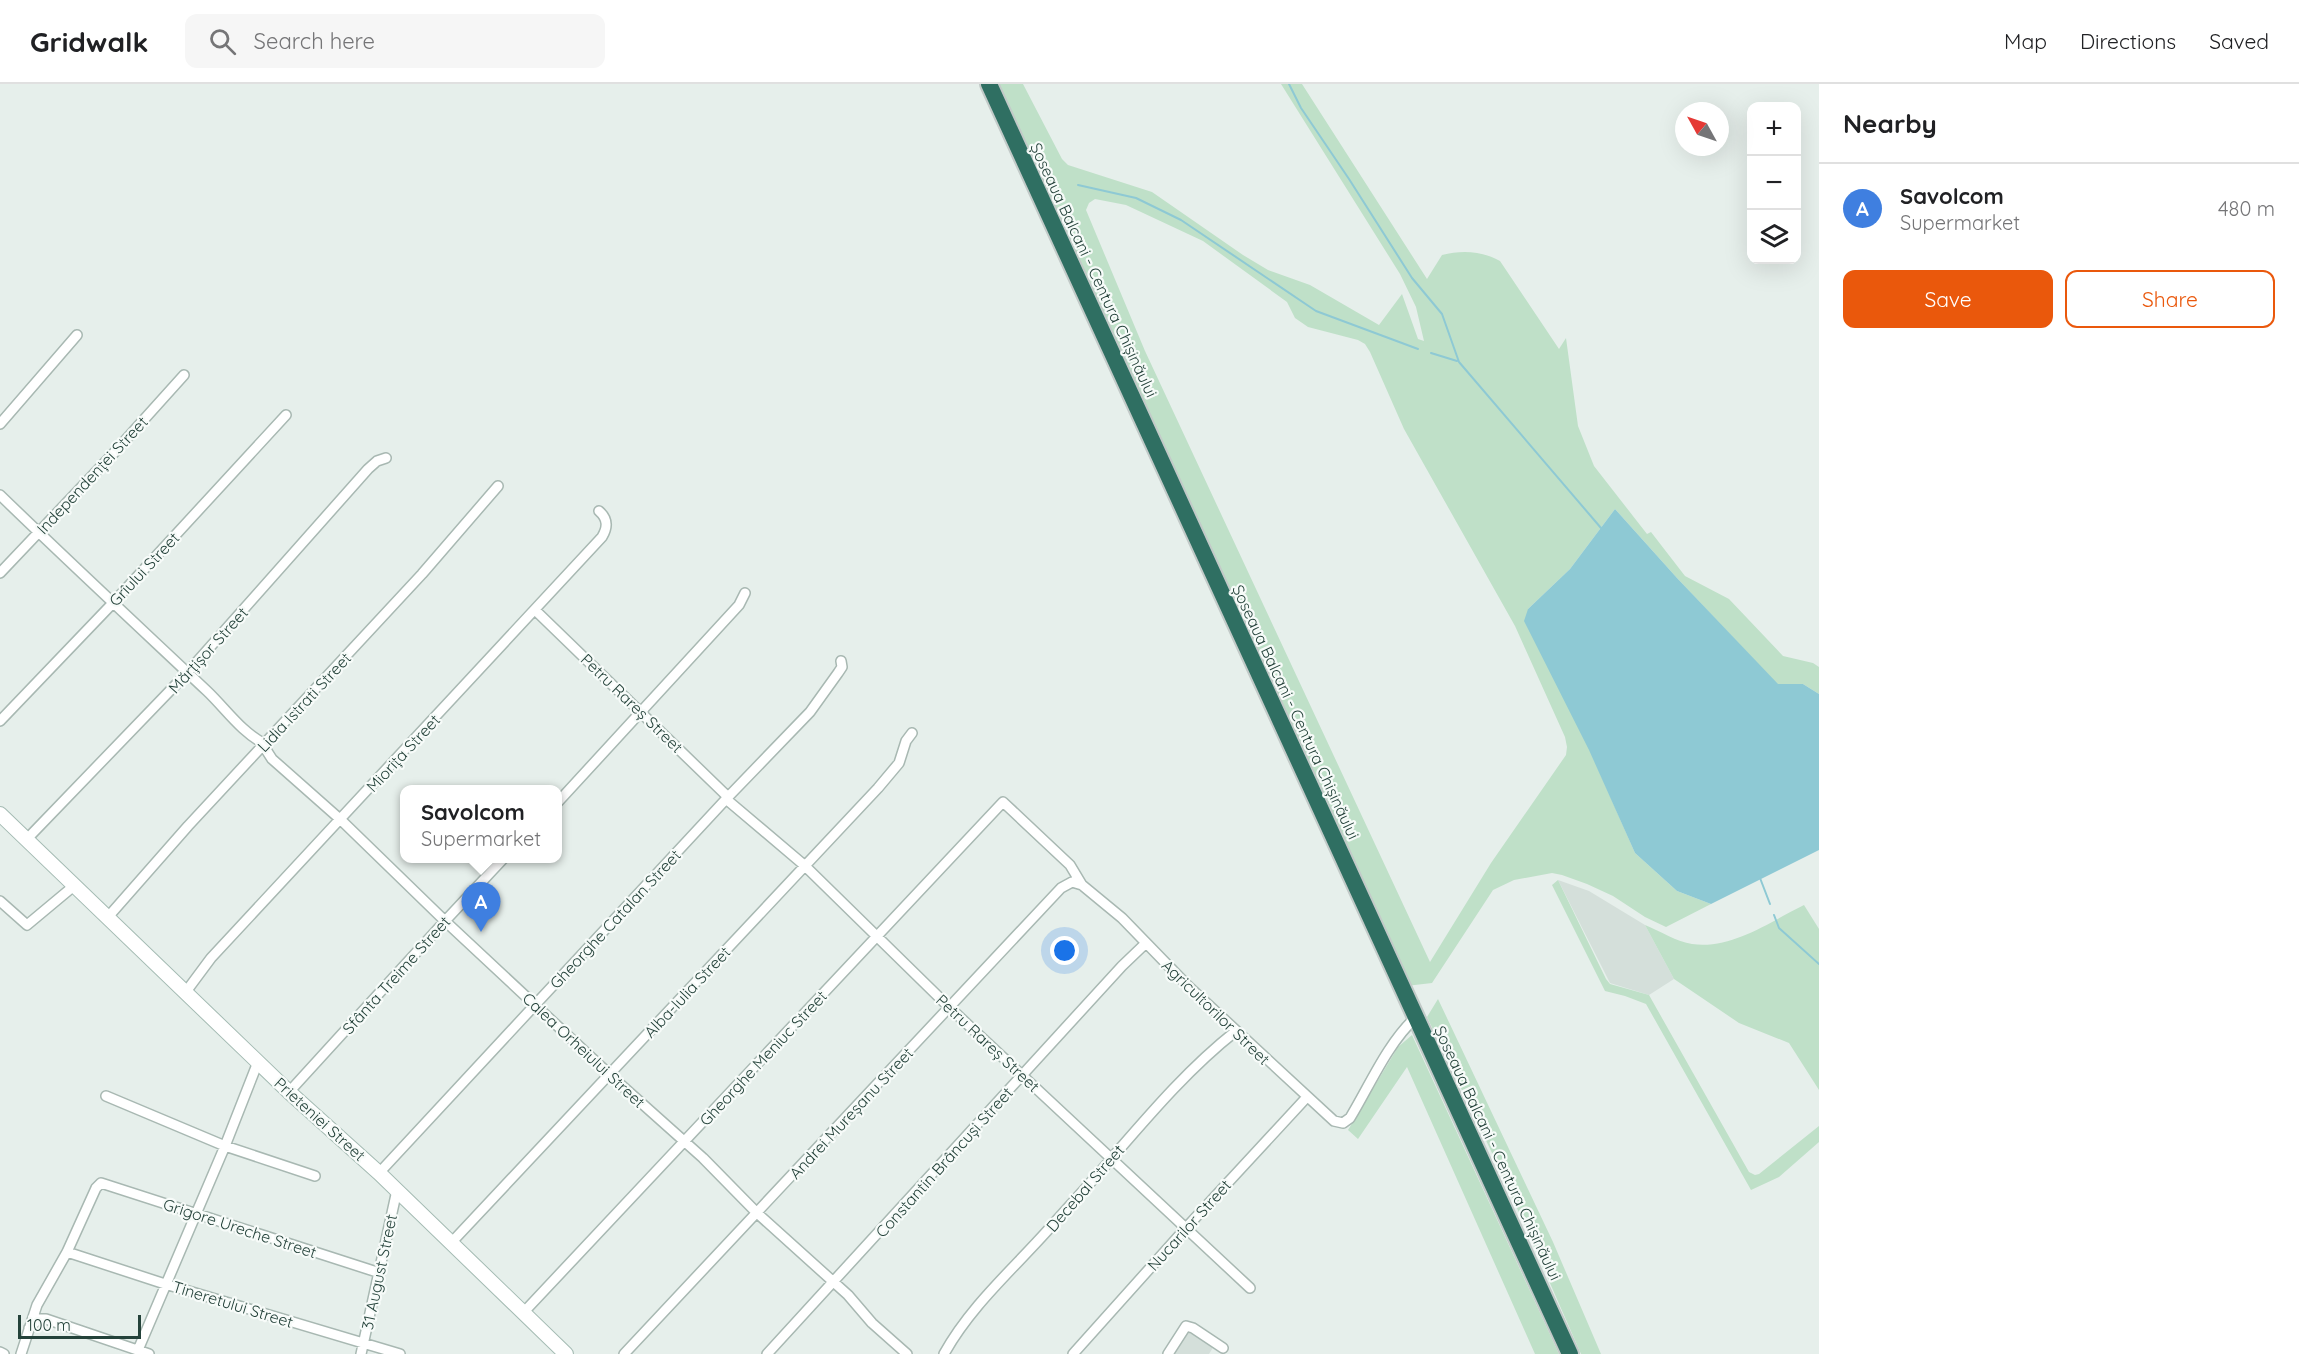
<!DOCTYPE html>
<meta charset="utf-8">
<style>
body{margin:0;font-family:Quicksand,sans-serif;background:#f6f6f6;color:#202124}
.controls{position:absolute;right:18px;top:18px;display:grid;overflow:hidden;border-radius:12px;box-shadow:0 6px 24px #0002}
.controls button{width:54px;height:54px;display:grid;place-items:center;padding:0;border:0;border-bottom:2px solid #e0e0e0;background:#fff;color:#202124;font:30px sans-serif}
.compass{position:absolute;left:1675px;top:18px;width:54px;height:54px;border-radius:50%;background:#fff;box-shadow:0 6px 24px #0002;rotate:310deg}
.scale{position:absolute;left:18px;bottom:15px;width:123px;box-sizing:border-box;padding-left:6px;border:3px solid #24423a;border-top:0;font-size:16px;line-height:21px;white-space:nowrap;color:#24423a;-webkit-text-stroke:4px #f7fbf9;paint-order:stroke}
.you{position:absolute;left:1065px;top:867px;width:21px;height:21px;margin:-15px;border:4px solid #fff;border-radius:50%;background:#1a73e8;box-shadow:0 0 0 9px #1a73e833}
.badge{display:grid;place-items:center;width:39px;height:39px;border-radius:50%;background:#ea580c;color:#fff;font-size:20px;font-weight:700}
.pin{position:absolute;translate:-50% -50px;filter:drop-shadow(0 2px 3px #0008)}
.pin::after{content:'';position:absolute;top:32px;width:21px;height:18px;background:inherit;clip-path:polygon(0 0,100% 0,50% 100%)}
.popup{position:absolute;left:400px;top:701px;width:162px;height:78px;box-sizing:border-box;display:grid;place-content:center;border-radius:12px;background:#fff;filter:drop-shadow(0 2px 4px #0005);font-size:20px;white-space:nowrap;color:#757577}
.popup b{font-size:22px;color:#202124}
.popup::after{content:'';position:absolute;left:50%;top:100%;margin-left:-12px;border:12px solid transparent;border-top-color:#fff}
.list{margin:0;padding:0;list-style:none}
h2{display:flex;justify-content:space-between;align-items:center;height:78px;margin:0;padding:0 24px;font-size:26px}
h2 small{font-size:20px;font-weight:400;color:#757577}
.list li{display:grid;grid-template-columns:39px 1fr auto;gap:18px;align-items:center;box-sizing:border-box;height:90px;padding:0 24px;border-top:2px solid #e0e0e0}
.list b{display:block;font-size:22px;white-space:nowrap}
.list p{margin:0;font-size:20px;white-space:nowrap;color:#757577}
.list em{font-size:20px;font-style:normal;color:#757577}
.actions{display:flex;gap:12px;padding:18px 24px}
.actions a{flex:1;padding:14px 0;border:2px solid #ea580c;border-radius:12px;text-align:center;font-size:21px;color:#ea580c}
.actions .main{background:#ea580c;color:#fff}
.icon{flex:none;width:33px;height:33px;fill:none;stroke:currentColor;stroke-width:2;stroke-linecap:round;stroke-linejoin:round}
.map{position:relative;flex:none;width:1819px;height:1270px;overflow:hidden}
header{display:flex;align-items:center;gap:36px;box-sizing:border-box;height:84px;padding:0 30px;background:#fff;border-bottom:2px solid #e0e0e0}
header strong{font-size:28px}
nav{display:flex;gap:33px;margin-inline-start:auto;font-size:21px}
.search{width:420px;height:54px;background:#f6f6f6;display:flex;align-items:center;gap:15px;box-sizing:border-box;padding:0 21px;border-radius:12px;color:#757577;font-size:22px}
main{display:flex}
aside{flex:1;background:#fff}
.map>svg:first-child{display:block}
</style>
<header>
<strong>Gridwalk</strong>
<div class="search"><svg class="icon" aria-label="search" viewBox="0 0 24 24"><circle cx="10" cy="10" r="6"/><path d="M15 15l6 6"/></svg>Search here</div>
<nav><a>Map</a><a>Directions</a><a>Saved</a></nav>
</header>
<main>
<div class="map">
<svg width="1819" height="1270" viewBox="0 0 1819 1270">
<rect width="100%" height="100%" fill="#e6efeb"/>
<path fill="#d4dfda" d="M1558,796L1589,807L1645,841L1674,895L1649,911L1610,899Z
M1189,1245L1214,1262L1209,1270H1172Z"/>
<path fill="#bfe0c8" fill-rule="evenodd" d="M993,0H1023L1062,75L1068,81L1152,108L1243,171L1268,186L1310,201L1379,241L1402,210L1418,255L1424,257L1416,223L1400,190L1281,0H1302L1427,195L1442,171C1462,166 1482,167 1500,177L1559,265L1566,254L1578,342L1594,382L1647,450L1651,448L1685,492L1729,515L1783,572L1813,579L1819,583V610L1803,600L1778,601L1677,494L1615,425L1570,485L1528,525L1635,769L1677,807L1711,820L1666,843L1645,833L1613,812L1587,800L1562,791L1552,789L1514,796L1493,806L1432,899L1406,902ZM1095,115L1126,121L1203,157L1287,218L1295,234L1308,243L1358,256L1365,260L1370,268L1404,345L1515,542L1565,653L1567,663L1566,671L1491,779L1430,878L1145,267L1086,126L1089,119Z
M1558,796L1606,895L1610,900L1649,911L1749,1088L1755,1091L1759,1090L1819,1042V1058L1779,1093L1751,1106L1646,920L1625,912L1605,907L1552,801Z
M1804,821L1819,845V1006L1789,959L1739,939L1674,895L1645,841C1660,847 1677,858 1692,860C1731,866 1771,837 1804,821Z
M1438,915L1553,1158L1601,1270H1581L1503,1092L1427,933Z
M1412,951L1559,1270H1535L1407,983L1358,1055L1348,1046L1398,963Z"/>
<path fill="#8ec9d4" d="M1615,425L1677,494L1778,600H1803L1819,610V766L1711,820L1677,807L1635,769L1589,666L1524,537L1528,525L1570,485Z"/>
<g fill="none" stroke-linecap="round" stroke-linejoin="round">
<path stroke="#8ec9d4" stroke-width="2" d="M1289,0L1301,24L1349,95L1412,194L1442,230L1459,278L1601,444
M1078,101L1136,114L1181,136L1316,227L1418,265
M1431,269L1457,277
M1760,794L1770,820
M1774,831L1779,844L1819,880"/>
<defs>
<path id="street" d="M0,340L77,251
M0,411C68,477 138,542 207,607C225,624 242,649 265,660
M0,489L112,371L184,291
M535,526L728,713
M0,637L112,520L286,331
M263,661L272,675L341,736L445,837L610,991L703,1074L757,1129L848,1211L872,1239L907,1270
M726,715L804,781L950,924L1250,1204
M558,718L739,521L745,509
M26,756L187,589L368,385L377,377L386,374
M0,817L27,841L75,801
M108,833L188,742L422,490L498,402
M185,909L211,874L602,453C608,443 608,435 599,427
M289,1008L445,837L504,774
M106,1012L225,1062L315,1092
M379,1089L728,713L810,628L838,589L842,583L841,577
M451,1159L878,704L899,679L906,657L912,649
M67,1168L165,1200L400,1270
M523,1229L1003,718L1070,781L1082,801L1122,834L1188,902L1334,1037L1343,1039L1350,1034C1370,1001 1387,960 1416,933
M29,1244L39,1235H46L149,1270
M138,1266L225,1062L258,978
M0,1268L4,1270
M21,1270L37,1221L67,1168L96,1104L101,1099L380,1189
M361,1270L397,1106
M624,1270L1061,804L1072,798L1082,801
M767,1270L1122,882L1146,859
M944,1270C970,1223 1011,1187 1047,1147C1068,1123 1090,1100 1111,1075C1150,1030 1189,984 1236,947
M1073,1270L1185,1145L1307,1013
M1168,1270L1186,1242L1193,1244L1223,1264"/>
<path id="secondary" d="M0,730L289,1008L379,1089L566,1270"/>
<path id="highway" d="M989,0L1570,1270"/>
</defs>
<use href="#street" stroke="#a8b8b2" stroke-width="12"/>
<use href="#secondary" stroke="#a4bbb3" stroke-width="16"/>
<use href="#highway" stroke="#c2cac8" stroke-width="20"/>
<use href="#street" stroke="#fff" stroke-width="9"/>
<use href="#secondary" stroke="#fff" stroke-width="14"/>
<use href="#highway" stroke="#2f6f62" stroke-width="16"/>
</g>
<g text-anchor="middle" dominant-baseline="central" stroke-width="4.5" stroke-linejoin="round" paint-order="stroke">
<g font-size="16" fill="#24423a" stroke="#f7fbf9">
<text transform="translate(1094 186) rotate(65)">Șoseaua Balcani - Centura Chișinăului</text>
<text transform="translate(92 391) rotate(-47)">Independenței Street</text>
<text transform="translate(144 485) rotate(-47)">Grîului Street</text>
<text transform="translate(208 566) rotate(-48)">Mărțișor Street</text>
<text transform="translate(304 618) rotate(-47)">Lidia Istrati Street</text>
<text transform="translate(632 619) rotate(44)">Petru Rareș Street</text>
<text transform="translate(1296 628) rotate(65)">Șoseaua Balcani - Centura Chișinăului</text>
<text transform="translate(403 669) rotate(-47)">Miorița Street</text>
<text transform="translate(615 835) rotate(-47)">Gheorghe Catalan Street</text>
<text transform="translate(396 891) rotate(-48)">Sfânta Treime Street</text>
<text transform="translate(687 908) rotate(-47)">Alba-Iulia Street</text>
<text transform="translate(1216 928) rotate(44)">Agricultorilor Street</text>
<text transform="translate(988 959) rotate(43)">Petru Rareș Street</text>
<text transform="translate(584 966) rotate(43)">Calea Orheiului Street</text>
<text transform="translate(763 974) rotate(-47)">Gheorghe Meniuc Street</text>
<text transform="translate(851 1029) rotate(-47)">Andrei Mureșanu Street</text>
<text transform="translate(320 1035) rotate(42)">Prieteniei Street</text>
<text transform="translate(1498 1069) rotate(65)">Șoseaua Balcani - Centura Chișinăului</text>
<text transform="translate(944 1078) rotate(-48)">Constantin Brâncuși Street</text>
<text transform="translate(1085 1104) rotate(-49)">Decebal Street</text>
<text transform="translate(1189 1141) rotate(-48)">Nucarilor Street</text>
<text transform="translate(240 1144) rotate(18)">Grigore Ureche Street</text>
<text transform="translate(379 1188) rotate(-78)">31 August Street</text>
<text transform="translate(233 1220) rotate(17)">Tineretului Street</text>
</g>
</g>
</svg>
<div class="controls">
<button>+</button>
<button>−</button>
<button><svg class="icon" aria-label="layers" viewBox="0 0 24 24"><path d="M12 4l9 5-9 5-9-5zM3 14l9 5 9-5"/></svg></button>
</div>
<svg class="compass" viewBox="-18 -18 36 36"><path d="M0-13l5 13h-10z" fill="#e53935"/><path d="M0 13l5-13h-10z" fill="#757577"/></svg>
<div class="scale">100 m</div>
<div class="you"></div>
<div class="pin badge" style="left:481px;top:848px;background:#3f7fe0">A</div>
<div class="popup"><b>Savolcom</b>Supermarket</div>
</div>
<aside>
<h2>Nearby<small></small></h2>
<ul class="list">
<li><span class="badge" style="background:#3f7fe0">A</span><div><b>Savolcom</b><p>Supermarket</p></div><em>480 m</em></li>
</ul>
<div class="actions"><a class="main">Save</a><a>Share</a></div>
</aside>
</main>
